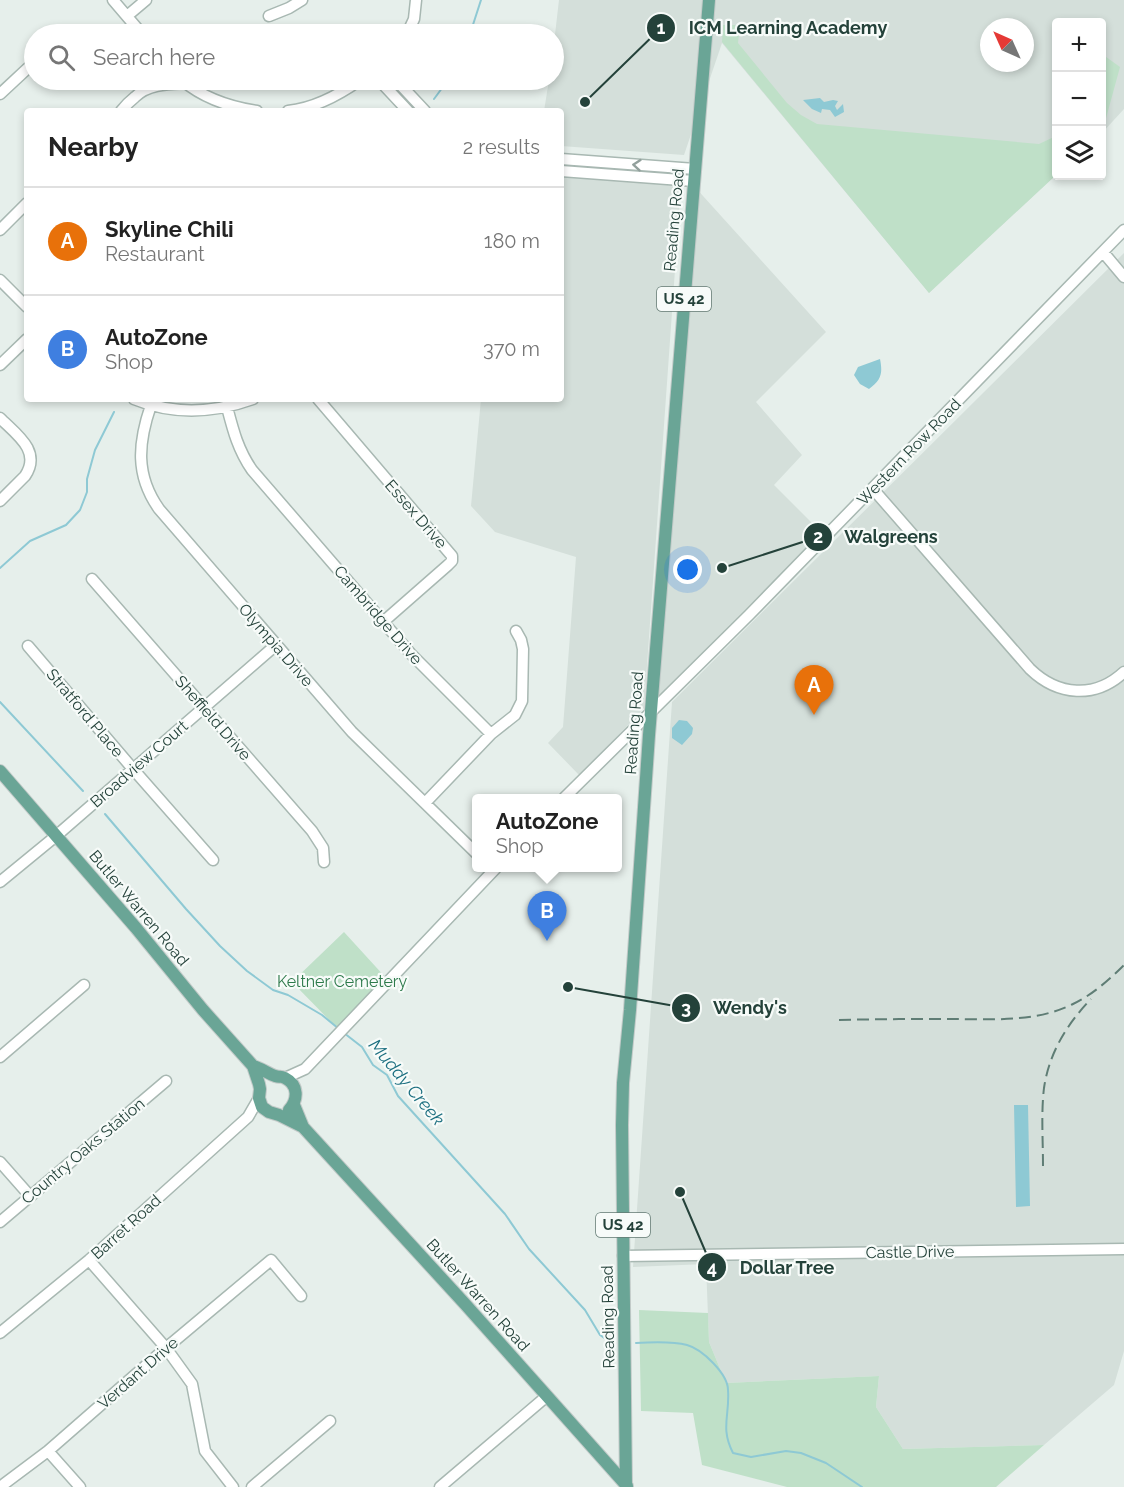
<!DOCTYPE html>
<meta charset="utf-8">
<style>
body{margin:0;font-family:Raleway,sans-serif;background:#f2f2f2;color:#222}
.controls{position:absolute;right:18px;top:18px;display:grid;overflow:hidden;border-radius:6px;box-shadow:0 3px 9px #0003}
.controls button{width:54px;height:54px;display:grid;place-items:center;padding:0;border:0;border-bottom:2px solid #e0e0e0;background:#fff;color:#222;font:30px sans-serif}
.compass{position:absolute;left:980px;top:18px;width:54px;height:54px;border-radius:50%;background:#fff;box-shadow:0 3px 9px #0003;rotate:315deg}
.you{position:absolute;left:688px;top:570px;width:21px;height:21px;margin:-15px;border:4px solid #fff;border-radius:50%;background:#1a73e8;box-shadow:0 0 0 9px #1a73e833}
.badge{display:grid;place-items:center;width:39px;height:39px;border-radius:50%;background:#804e3d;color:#fff;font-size:20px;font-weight:700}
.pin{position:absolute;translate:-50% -50px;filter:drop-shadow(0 2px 3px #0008)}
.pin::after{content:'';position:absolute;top:32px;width:21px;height:18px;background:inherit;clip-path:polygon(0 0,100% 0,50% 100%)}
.popup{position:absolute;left:472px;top:794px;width:150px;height:78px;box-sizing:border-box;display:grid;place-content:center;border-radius:6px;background:#fff;filter:drop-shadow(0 2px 4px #0005);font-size:20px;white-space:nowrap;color:#767676}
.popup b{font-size:22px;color:#222}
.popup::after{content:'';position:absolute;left:50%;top:100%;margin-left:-12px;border:12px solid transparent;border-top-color:#fff}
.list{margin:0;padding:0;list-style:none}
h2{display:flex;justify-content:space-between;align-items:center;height:78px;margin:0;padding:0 24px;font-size:26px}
h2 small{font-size:20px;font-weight:400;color:#767676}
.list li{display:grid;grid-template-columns:39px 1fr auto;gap:18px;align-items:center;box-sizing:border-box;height:108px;padding:0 24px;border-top:2px solid #e0e0e0}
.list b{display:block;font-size:22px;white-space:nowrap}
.list p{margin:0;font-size:20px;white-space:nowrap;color:#767676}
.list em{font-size:20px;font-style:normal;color:#767676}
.icon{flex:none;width:33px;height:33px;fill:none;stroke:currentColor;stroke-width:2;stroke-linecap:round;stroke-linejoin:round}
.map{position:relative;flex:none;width:1124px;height:1487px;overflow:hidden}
.search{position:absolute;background:#fff;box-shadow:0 3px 9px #0003;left:24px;top:24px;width:540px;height:66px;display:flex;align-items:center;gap:15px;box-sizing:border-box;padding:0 21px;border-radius:33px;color:#767676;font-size:22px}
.panel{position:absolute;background:#fff;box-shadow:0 3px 9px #0003;left:24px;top:108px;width:540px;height:294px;border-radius:6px}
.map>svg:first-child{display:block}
</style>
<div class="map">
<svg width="1124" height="1487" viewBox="0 0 1124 1487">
<rect width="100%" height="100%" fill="#e6efeb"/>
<path fill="#d4dfda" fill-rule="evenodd" d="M559,0H1124V109L1102,133V22H1056V175L929,293L722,43L684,155L561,146V111H544L549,80H554V43ZM989,27H1025V63H989Z
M561,174L681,185L644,708L580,776L548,743L563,727L576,557L495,532L471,506L481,399H561Z
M694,186L826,332L756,402L802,455L774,485L826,537L651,711Z
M1124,253V1351L1114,1385L1044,1445L903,1449L876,1407L879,1376L726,1383L709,1342L706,1264L633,1267L672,702Z"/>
<path fill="#bfe0c8" d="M723,25H740L738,43L787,103L801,115L817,124L1039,144L1056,136V175L929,293L722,42Z
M1102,54L1120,67L1102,133Z
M344,932L386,978L341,1032L292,982Z
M639,1310L708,1313L709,1342L726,1383L879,1376L876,1407L903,1449L1044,1445L996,1487H787L702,1465L693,1413L641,1411Z"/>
<path fill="#8ec9d4" d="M820,98L824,102L833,100L838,101L835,106L837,110L843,104L844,112L835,117L830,110L822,109L821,113L812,109L803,100Z
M880,359C883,374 881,380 869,389L860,384L854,375L858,367Z
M679,720L687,721L693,728L692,734L682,745L672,738V728Z
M1014,1105H1028L1030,1206L1016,1207Z"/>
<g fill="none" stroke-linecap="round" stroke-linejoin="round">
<path stroke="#8ec9d4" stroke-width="2" d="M470,34L481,0
M434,99L448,80
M0,568L30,541L66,525L80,510L87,492V479L95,450L114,412
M0,702L83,791
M105,814L186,909L220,946L247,971L273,990L288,995L322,1015L339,1029
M344,1033L362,1047L373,1065L387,1075L398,1096L505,1214L529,1249L585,1310L600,1335L613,1344
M636,1343C652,1342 672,1341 687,1345C702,1349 728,1374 728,1390C730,1415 720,1428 733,1453L751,1457L786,1451L801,1453L826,1463L862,1487"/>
<defs>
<path id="minor" d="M113,0L142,34
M127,16L146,0
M269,16L289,8L302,0
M407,34L414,19L416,0
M182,80C203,98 230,107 257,111
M379,80L408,111
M396,80L425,111
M0,94L29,67
M121,111C125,106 130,101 135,97C148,84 169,84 187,83
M288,111C315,108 339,95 360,80
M561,159L695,169
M561,171L694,181
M0,230L27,203
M1103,252L1124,277
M0,280L27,307
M0,365L27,339
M134,399C173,415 214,413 253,399
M318,399L452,556V561L448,565L383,622
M151,405C138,443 135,475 159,509L352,732L476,853
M227,407C233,430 238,450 252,470L411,654L491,734L425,803
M0,418C16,434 42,451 25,476L0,501
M873,489L1030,669C1058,696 1095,699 1124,672
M92,579L312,831L323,848L324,862
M28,646L133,769L213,860
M491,734L515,715L522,701L523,649L521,640L516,631
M564,798L749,615L1124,230
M0,882L56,836L276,645
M0,1057L84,985
M285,1078L305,1069L496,868
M0,1162L30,1196
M0,1222L166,1081
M623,1256L1124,1249
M89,1260L166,1348L192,1384L205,1451L233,1487
M0,1333L89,1260L248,1117L259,1098
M48,1451L80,1487
M4,1484L48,1451L166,1348L271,1260L301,1296
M252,1487L330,1421
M440,1487L547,1396"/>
<path id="major" d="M0,771L136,928L203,1010L253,1066L259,1084L260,1089L259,1098L262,1107L269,1112L279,1115L303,1127
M253,1066C261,1068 267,1073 275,1076C282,1078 278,1075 285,1078C299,1085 298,1100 289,1110
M294,1105L303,1127L465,1304L627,1486
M626,1487L622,1125L623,1083L630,1010L649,735L709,0"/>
</defs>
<use href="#minor" stroke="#a8b8b2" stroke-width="13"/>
<use href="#major" stroke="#c2cac8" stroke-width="14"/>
<use href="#minor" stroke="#fff" stroke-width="10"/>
<use href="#major" stroke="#6aa596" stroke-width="12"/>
<path stroke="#5f7d75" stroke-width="2" stroke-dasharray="12 6" stroke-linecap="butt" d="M839,1020C876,1019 913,1019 950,1019C990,1019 1035,1023 1073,1004C1092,995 1109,980 1124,965
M1043,1166C1043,1140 1041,1113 1044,1088C1049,1053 1067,1024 1091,999"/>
</g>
<defs><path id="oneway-chevron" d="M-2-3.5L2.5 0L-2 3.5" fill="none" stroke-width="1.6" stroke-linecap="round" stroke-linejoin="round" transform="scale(1.5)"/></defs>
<use stroke="#92a09c" href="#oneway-chevron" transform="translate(637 165) rotate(-175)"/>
<g text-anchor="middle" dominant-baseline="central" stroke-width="4.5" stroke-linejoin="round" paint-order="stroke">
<g fill="#f7fbf9" stroke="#637a73" stroke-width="1.5">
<rect x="657" y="287" width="54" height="24" rx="4.5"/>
<rect x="596" y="1213" width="54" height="24" rx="4.5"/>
</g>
<g font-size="15" font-weight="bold" fill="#24423a">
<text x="684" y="299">US 42</text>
<text x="623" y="1225">US 42</text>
</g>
<g font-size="16" fill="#24423a" stroke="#f7fbf9">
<text transform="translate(674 220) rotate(-85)">Reading Road</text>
<text transform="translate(909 452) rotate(-46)">Western Row Road</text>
<text transform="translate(416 514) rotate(49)">Essex Drive</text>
<text transform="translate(378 615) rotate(49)">Cambridge Drive</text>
<text transform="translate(276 645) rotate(49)">Olympia Drive</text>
<text transform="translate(85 713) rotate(50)">Stratford Place</text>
<text transform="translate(213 718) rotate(49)">Sheffield Drive</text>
<text transform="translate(634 723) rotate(-86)">Reading Road</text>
<text transform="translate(139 764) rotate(-41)">Broadview Court</text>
<text transform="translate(139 908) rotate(50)">Butler Warren Road</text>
<text transform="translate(83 1151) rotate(-40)">Country Oaks Station</text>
<text transform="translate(126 1227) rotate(-42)">Barret Road</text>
<text transform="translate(910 1252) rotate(-1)">Castle Drive</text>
<text transform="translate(478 1295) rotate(48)">Butler Warren Road</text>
<text transform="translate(608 1317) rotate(-91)">Reading Road</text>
<text transform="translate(138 1373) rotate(-41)">Verdant Drive</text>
</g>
<g font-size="16" fill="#2d7a4b" stroke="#f7fbf9">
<text x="342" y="981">Keltner Cemetery</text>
</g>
<g font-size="18" font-style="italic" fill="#1c6f80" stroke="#f7fbf9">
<text transform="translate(407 1082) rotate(50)">Muddy Creek</text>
</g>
</g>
<path fill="none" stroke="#24423a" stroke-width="2" d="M585 102L661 28M722 568L818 537M568 987L686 1008M680 1192L712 1267"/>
<g fill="#24423a" stroke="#f7fbf9" stroke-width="2">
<circle cx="585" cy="102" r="6"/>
<circle cx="722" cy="568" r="6"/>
<circle cx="568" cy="987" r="6"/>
<circle cx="680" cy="1192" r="6"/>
<circle cx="661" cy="28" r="15"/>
<circle cx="818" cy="537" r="15"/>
<circle cx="686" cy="1008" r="15"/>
<circle cx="712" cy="1267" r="15"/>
</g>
<g font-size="18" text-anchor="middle" font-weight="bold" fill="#fff">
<text x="661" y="34">1</text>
<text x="818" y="543">2</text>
<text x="686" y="1014">3</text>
<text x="712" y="1274">4</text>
</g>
<g font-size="18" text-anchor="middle" font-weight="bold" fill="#24423a" stroke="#f7fbf9" stroke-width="4.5" stroke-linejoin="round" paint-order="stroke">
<text x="788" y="34">ICM Learning Academy</text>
<text x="891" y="543">Walgreens</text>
<text x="750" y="1014">Wendy's</text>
<text x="787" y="1274">Dollar Tree</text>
</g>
</svg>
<div class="controls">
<button>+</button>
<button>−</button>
<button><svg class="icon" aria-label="layers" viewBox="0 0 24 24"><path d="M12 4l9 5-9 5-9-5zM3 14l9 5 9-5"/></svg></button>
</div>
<svg class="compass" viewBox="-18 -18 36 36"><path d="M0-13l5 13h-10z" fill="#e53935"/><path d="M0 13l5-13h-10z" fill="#767676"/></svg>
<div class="you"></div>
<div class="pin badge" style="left:814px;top:715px;background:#e8710a">A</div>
<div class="pin badge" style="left:547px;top:941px;background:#3f7fe0">B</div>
<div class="popup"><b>AutoZone</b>Shop</div>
<div class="search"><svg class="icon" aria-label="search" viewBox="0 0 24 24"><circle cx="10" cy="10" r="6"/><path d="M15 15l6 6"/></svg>Search here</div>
<section class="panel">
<h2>Nearby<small>2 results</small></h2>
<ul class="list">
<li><span class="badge" style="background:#e8710a">A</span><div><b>Skyline Chili</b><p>Restaurant</p></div><em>180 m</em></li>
<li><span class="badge" style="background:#3f7fe0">B</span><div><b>AutoZone</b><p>Shop</p></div><em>370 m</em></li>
</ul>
</section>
</div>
